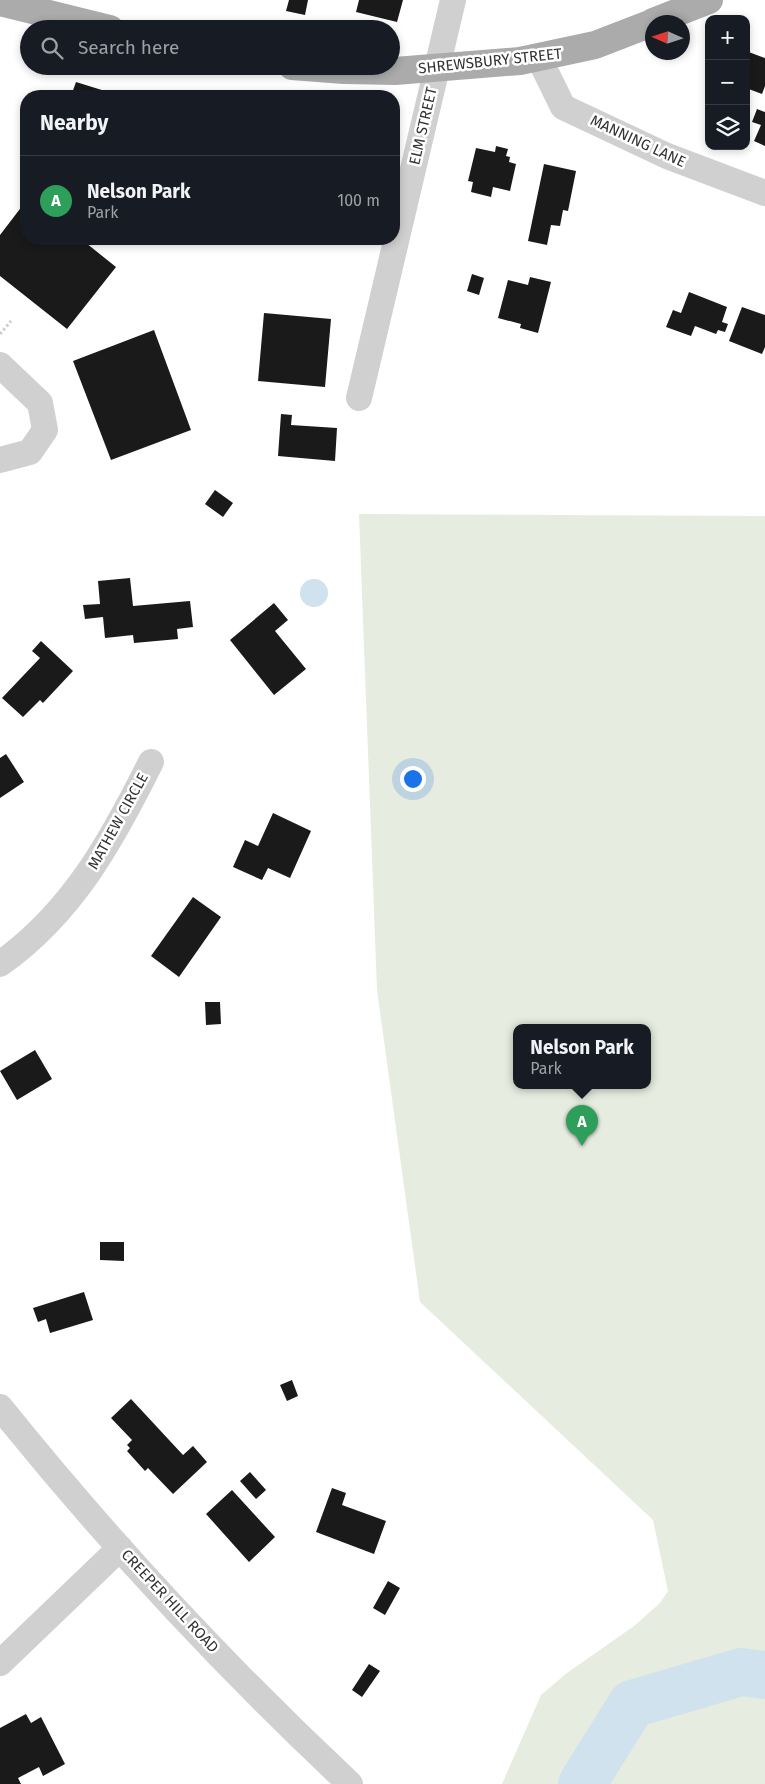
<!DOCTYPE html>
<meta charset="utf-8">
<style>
body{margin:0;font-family:"Fira Sans",sans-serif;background:#20242c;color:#f1f3f6}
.controls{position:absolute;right:15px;top:15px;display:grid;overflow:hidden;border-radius:10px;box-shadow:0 2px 8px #0003}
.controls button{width:45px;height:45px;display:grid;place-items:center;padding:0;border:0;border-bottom:1px solid #363941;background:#171b24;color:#f1f3f6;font:25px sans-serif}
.compass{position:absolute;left:645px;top:15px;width:45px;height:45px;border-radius:50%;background:#171b24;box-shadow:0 2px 8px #0003;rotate:273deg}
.you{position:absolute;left:412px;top:778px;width:18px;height:18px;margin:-12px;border:4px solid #fff;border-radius:50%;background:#1a73e8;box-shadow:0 0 0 8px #1a73e833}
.badge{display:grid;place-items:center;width:32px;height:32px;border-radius:50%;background:#8c9099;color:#fff;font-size:16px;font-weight:700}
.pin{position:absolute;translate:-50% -41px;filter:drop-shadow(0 1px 2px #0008)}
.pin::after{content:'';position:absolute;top:26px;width:18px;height:15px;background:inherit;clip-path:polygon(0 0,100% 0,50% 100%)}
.popup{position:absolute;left:513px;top:1024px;width:138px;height:65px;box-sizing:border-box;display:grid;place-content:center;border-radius:10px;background:#171b24;filter:drop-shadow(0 1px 4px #0005);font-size:16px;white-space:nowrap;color:#9ea1a6}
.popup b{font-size:19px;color:#f1f3f6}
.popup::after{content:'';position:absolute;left:50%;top:100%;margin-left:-10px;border:10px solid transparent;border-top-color:#171b24}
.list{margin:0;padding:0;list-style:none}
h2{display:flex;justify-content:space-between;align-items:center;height:65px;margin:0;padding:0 20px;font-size:21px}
h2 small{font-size:16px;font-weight:400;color:#9ea1a6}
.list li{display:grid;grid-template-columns:32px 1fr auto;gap:15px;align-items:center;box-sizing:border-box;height:90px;padding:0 20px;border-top:1px solid #363941}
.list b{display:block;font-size:19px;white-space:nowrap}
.list p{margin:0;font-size:16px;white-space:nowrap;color:#9ea1a6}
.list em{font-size:16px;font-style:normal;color:#9ea1a6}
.icon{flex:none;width:28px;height:28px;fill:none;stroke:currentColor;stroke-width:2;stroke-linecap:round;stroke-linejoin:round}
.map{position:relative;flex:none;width:765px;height:1784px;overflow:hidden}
.search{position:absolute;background:#171b24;box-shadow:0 2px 8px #0003;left:20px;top:20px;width:380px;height:55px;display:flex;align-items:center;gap:12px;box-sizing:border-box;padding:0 18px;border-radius:28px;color:#9ea1a6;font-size:19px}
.panel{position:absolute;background:#171b24;box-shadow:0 2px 8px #0003;left:20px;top:90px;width:380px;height:155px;border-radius:20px}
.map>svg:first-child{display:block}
</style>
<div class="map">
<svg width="765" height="1784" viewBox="0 0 765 1784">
<rect width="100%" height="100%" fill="#fff"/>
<path fill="#e6ecdf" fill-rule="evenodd" d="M359,514L765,516V1784H502L541,1695L567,1673L634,1626L660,1603L668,1591L653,1520L420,1302L377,990ZM517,1027H647V1085H517Z"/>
<path fill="#cfe2ee" d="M300 593a14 14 0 1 1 28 0a14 14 0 1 1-28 0Z"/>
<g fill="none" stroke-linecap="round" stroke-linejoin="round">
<path stroke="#cfe2ee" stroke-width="48" d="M582,1784L632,1704L741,1672L765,1675"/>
</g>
<path fill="#1a1a1a" d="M289,0H308L305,15L286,11Z
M359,0H403L397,22L356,12Z
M746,51L765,58V86L762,94L746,88Z
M76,82L105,91L104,96H71Z
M757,109L765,112V146L754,141L761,125L752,122Z
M496,146L508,149L506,156L510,157L509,162L516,164L510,191L493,187L491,197L471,192L473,182L468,181L476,148L495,152Z
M544,164L576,171L568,211L563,210L560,226L551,225L547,245L528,241Z
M26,201V239H81L116,267L67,329L0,276V235Z
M472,274L484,278L479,295L467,291Z
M530,277L551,282L538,333L520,328L521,324L498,318L508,280L528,285Z
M689,292L727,307L722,322L728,324L725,332L718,330L716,334L695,326L691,336L666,327L673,310L681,313Z
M742,307L765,315V347L762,354L729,341Z
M264,313L331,319L325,387L258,381Z
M154,330L191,430L111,460L73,361Z
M281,414L292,415L291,425L337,428L335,461L278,456Z
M215,490L233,503L223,517L205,504Z
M130,578L133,606L190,601L193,627L177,629L178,639L134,643L133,635L105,638L103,617L85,619L83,605L100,604L98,581Z
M274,603L288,620L275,631L306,669L274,695L230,640Z
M41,641L73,671L43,703L40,700L23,717L2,698L40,658L32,651Z
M6,754L24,782L0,798V758Z
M273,813L311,831L290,878L268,868L262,880L233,867L245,840L258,846Z
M193,897L221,917L179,977L151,956Z
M205,1002H220L221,1024L206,1025Z
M35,1050L52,1079L17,1100L0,1071Z
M100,1242H124V1261L100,1260Z
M84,1292L93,1320L50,1333L46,1319L38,1322L33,1308Z
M292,1380L298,1396L287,1401L280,1385Z
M131,1399L183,1455L193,1446L207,1462L173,1494L148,1468L145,1471L127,1451L130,1448L127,1445L132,1440L111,1418Z
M250,1472L266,1490L256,1499L240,1481Z
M332,1488L346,1493L342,1505L386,1521L374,1554L316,1532Z
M232,1490L275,1537L249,1562L206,1514Z
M388,1581L400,1588L385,1615L373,1608Z
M369,1664L380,1671L362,1697L352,1690Z
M26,1714L31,1723L41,1717L65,1764L43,1776L39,1767L18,1778L21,1784H0V1728Z"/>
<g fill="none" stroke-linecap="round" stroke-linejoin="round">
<path stroke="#cdcdcd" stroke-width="3" stroke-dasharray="2.5 2.5" stroke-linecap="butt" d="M0,334L11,321"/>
<path stroke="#d0d0d0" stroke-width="26" d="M539,58L563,107L667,156L765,193
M0,365L40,403L45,430L30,452L0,460
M359,398L453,0
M0,964C73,912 112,840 151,762
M0,1407C107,1540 225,1667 350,1784
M0,1663L120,1548"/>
<path stroke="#ababab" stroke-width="28" d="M0,2L110,29
M653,22L709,0
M292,66L344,70L395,71L520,61L595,45L652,23"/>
</g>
<g text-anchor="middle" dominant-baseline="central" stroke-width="5" stroke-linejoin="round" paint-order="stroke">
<g font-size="15" fill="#333" stroke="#fff">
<text transform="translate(490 61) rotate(-6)">SHREWSBURY STREET</text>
<text transform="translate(423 126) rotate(-77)">ELM STREET</text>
<text transform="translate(638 141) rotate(25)">MANNING LANE</text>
<text transform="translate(118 821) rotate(-61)">MATHEW CIRCLE</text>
<text transform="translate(170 1601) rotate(47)">CREEPER HILL ROAD</text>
</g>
</g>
</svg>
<div class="controls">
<button>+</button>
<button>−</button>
<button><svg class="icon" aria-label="layers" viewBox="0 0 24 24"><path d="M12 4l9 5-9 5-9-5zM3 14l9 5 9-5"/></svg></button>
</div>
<svg class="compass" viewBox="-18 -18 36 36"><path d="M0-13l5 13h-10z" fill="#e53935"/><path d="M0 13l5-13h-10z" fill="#9ea1a6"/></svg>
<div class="you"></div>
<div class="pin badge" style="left:582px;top:1146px;background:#2e9e5b">A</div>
<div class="popup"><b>Nelson Park</b>Park</div>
<div class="search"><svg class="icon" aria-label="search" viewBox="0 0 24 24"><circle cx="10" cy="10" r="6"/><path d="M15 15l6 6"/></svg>Search here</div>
<section class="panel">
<h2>Nearby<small></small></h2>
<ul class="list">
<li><span class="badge" style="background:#2e9e5b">A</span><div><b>Nelson Park</b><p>Park</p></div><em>100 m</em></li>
</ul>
</section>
</div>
